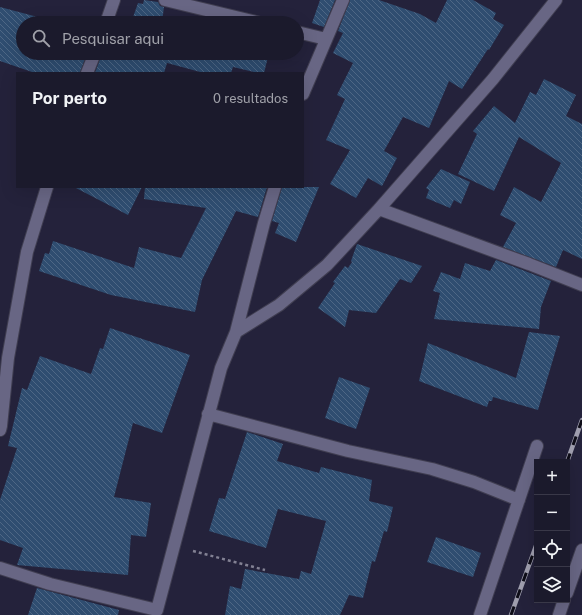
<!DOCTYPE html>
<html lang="pt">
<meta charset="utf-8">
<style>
body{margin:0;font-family:"Public Sans",sans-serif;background:#242334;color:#f1f3f6}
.controls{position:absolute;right:12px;bottom:12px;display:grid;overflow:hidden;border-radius:0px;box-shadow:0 4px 16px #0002}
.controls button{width:36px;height:36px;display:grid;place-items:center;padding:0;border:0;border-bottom:1px solid #393848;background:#1b1a2c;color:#f1f3f6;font:20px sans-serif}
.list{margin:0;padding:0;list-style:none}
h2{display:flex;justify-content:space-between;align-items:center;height:52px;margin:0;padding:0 16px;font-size:17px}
h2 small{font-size:13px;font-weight:400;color:#a0a1a9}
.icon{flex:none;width:22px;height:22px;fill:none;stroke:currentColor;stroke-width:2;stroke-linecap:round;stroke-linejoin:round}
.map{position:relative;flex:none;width:582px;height:615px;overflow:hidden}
.search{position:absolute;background:#1b1a2c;box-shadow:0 4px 16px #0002;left:16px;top:16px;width:288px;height:44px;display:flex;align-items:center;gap:10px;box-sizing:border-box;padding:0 14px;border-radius:22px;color:#a0a1a9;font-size:15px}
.panel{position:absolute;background:#1b1a2c;box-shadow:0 4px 16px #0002;left:16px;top:72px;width:288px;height:116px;border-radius:0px}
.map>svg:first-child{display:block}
</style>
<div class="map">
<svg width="582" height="615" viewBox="0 0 582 615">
<defs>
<pattern id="building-back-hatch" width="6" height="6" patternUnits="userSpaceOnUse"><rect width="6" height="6" fill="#2f4d70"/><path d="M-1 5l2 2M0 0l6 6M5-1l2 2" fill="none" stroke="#4e6785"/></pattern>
</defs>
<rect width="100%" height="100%" fill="#24223b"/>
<path fill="url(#building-back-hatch)" d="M144,0L158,2L160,6L164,7L162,22L165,23H131L138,3L143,4Z
M320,0H335L324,27L312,23Z
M350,0H379L420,14L436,23L447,0H473L496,13L493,19L504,25L489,50L488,49L462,89L449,81L429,128L403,117L384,151L397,158L382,186L368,178L356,198L330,184L350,150L326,140L345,99L337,95L353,63L333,53L343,33L338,31Z
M0,7L49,20L48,23H23V53H87L80,73H35L0,61Z
M102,53H269L264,73H258L233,67L231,73H204L167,63L164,73H95Z
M544,79L576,95L566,116L582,124V259L563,250L556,267L503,247L516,223L500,215L514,187L541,202L561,163L519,137L494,191L458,174L477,134L473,131L494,106L515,123L530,92L536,95Z
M441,169L470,182L461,204L454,200L450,208L426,198L429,190L426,188Z
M74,187H142L128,215Z
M145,187H267L258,217L236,211L202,280L195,312L111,295L39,271L45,253L49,254L53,241L134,268L139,247L181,258L206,208L144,199Z
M282,187H319L296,242L275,233L279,223L272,221Z
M357,244L422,266L411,283L400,279L376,313L349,310L345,327L318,308L335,283L333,282L345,266L348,268L352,262L351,261Z
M496,260L551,281L541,307L539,329L434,319L440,293L433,291L441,272L460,279L465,263L490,271Z
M110,328L190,355L162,433L133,423L114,497L151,503L146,537L131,535L128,575L17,565L23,548L0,540V500L17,448L8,446L22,388L27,390L40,356L91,374L100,348L103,349Z
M529,332L560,336L538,410L493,397L492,401H489L487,407L419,381L428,343L516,378Z
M339,377L370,388L356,429L325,418Z
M247,432L283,444L277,461L319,473L321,467L372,480L369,501L393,507L387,532L384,531L375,562L372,561L363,598L349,595L340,615H225L230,586L241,589L245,569L299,579L301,571L311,574L326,521L278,509L266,548L209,531L219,498L225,499Z
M436,537L481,553L473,577L427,562Z
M37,588L119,610L118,615H28Z"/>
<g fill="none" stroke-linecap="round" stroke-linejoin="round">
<defs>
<path id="street" d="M165,0L260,23
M106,23L114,0
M297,32L326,39
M87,73L95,53
M303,94L343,0
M379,209L529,264L582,285
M236,332L279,305L327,265L379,209L493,79L556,0
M208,414L348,451L432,469L474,482L519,500
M0,430L1,426L8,358L27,252L47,187
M0,568L50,584L157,610
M567,593L582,550
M154,615L157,610L221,368L236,332L264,223L275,187
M480,615L537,446
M559,615L564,600"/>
</defs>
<use href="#street" stroke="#403e51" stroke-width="14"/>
<path stroke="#828193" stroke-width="2.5" stroke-dasharray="3 3" stroke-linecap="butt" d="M193,551L265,570"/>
<use href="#street" stroke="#686684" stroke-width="12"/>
<defs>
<path id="rail" d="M567,462L582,420
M511,615L537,543"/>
</defs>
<use href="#rail" stroke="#9f9eae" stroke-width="4.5"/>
<use href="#rail" stroke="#0e0d18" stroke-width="3" stroke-dasharray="9" stroke-linecap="butt"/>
</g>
</svg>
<div class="controls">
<button>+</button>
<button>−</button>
<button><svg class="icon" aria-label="locate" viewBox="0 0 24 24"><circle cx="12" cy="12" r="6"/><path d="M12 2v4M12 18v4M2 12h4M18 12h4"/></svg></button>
<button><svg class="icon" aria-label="layers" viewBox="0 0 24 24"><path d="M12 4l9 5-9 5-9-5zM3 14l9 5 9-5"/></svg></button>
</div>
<div class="search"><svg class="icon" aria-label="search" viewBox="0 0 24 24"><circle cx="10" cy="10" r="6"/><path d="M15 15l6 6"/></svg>Pesquisar aqui</div>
<section class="panel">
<h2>Por perto<small>0 resultados</small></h2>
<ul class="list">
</ul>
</section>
</div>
